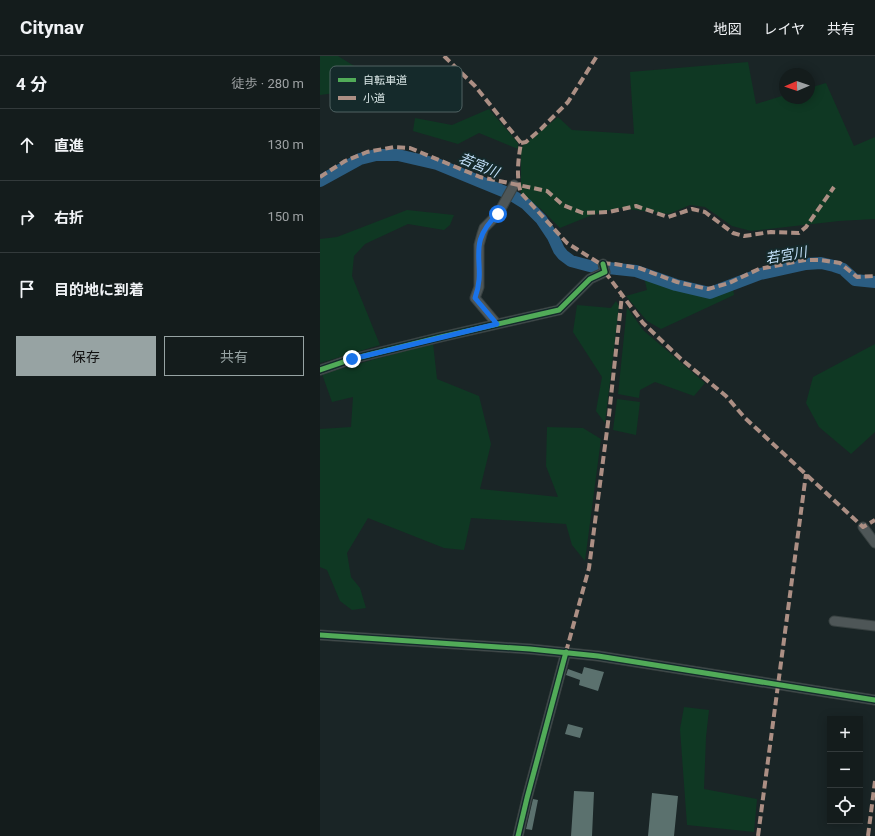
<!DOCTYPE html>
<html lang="ja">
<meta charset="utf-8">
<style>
body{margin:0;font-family:Roboto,"Noto Sans JP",sans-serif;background:#1d2525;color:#f1f3f6}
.controls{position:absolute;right:12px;bottom:12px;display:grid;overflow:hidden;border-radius:0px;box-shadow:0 2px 10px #0003}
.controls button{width:36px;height:36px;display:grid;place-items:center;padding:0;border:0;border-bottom:1px solid #333a3b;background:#141c1c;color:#f1f3f6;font:20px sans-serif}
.compass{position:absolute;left:459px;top:12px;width:36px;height:36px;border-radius:50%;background:#141c1c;box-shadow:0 2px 10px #0003;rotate:268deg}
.stop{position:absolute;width:12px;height:12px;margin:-9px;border:3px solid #1a73e8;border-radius:50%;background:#fff}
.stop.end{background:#1a73e8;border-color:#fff;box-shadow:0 1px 4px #0008}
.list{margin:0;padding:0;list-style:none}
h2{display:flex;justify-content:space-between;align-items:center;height:52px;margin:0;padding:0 16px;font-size:17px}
h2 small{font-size:13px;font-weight:400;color:#9da1a3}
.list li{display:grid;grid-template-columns:26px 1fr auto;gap:12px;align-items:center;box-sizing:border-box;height:72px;padding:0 16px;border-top:1px solid #333a3b}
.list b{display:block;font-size:15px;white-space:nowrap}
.list em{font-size:13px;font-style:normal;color:#9da1a3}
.actions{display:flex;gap:8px;padding:12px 16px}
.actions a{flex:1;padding:9px 0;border:1px solid #97a3a3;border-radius:0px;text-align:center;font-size:14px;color:#97a3a3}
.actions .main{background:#97a3a3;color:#111}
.icon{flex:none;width:22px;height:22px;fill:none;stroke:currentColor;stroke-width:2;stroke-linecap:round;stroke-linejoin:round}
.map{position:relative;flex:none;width:555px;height:780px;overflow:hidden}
header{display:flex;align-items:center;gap:24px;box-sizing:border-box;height:56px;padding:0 20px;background:#141c1c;border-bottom:1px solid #333a3b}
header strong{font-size:19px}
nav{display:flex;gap:22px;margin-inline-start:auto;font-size:14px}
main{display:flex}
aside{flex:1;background:#141c1c}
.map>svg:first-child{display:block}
</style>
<header>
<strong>Citynav</strong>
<nav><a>地図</a><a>レイヤ</a><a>共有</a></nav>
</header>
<main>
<aside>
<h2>4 分<small>徒歩 · 280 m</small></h2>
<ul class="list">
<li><svg class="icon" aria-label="ahead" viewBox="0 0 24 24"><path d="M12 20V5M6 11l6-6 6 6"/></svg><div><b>直進</b></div><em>130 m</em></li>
<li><svg class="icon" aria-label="right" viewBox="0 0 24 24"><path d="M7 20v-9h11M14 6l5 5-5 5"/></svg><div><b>右折</b></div><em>150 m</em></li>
<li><svg class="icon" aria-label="arrive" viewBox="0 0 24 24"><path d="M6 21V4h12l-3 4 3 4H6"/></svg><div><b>目的地に到着</b></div></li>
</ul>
<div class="actions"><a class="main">保存</a><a>共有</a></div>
</aside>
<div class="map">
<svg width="555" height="780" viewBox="0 0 555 780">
<rect width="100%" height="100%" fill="#1a2526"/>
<path fill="#0f3823" d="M0,0H18L52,21L73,15L83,27L81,38L54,32L0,39Z
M428,6L436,48L465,39V42H489V32L506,27L534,90L555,81V163L519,165L431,175L412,170L385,151L370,149L349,158L299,152L272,159L240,172L221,153L201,140V91L238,61L252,74L314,78L310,16Z
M169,53L198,87V93L159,77L138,88L93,75L95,62L132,69Z
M87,154L134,159L130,169L124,174L88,168L45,188L34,200L32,220L60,289L0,307V183L17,181Z
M324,221L382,240H393L413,233L414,239L341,273L327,265L306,240L327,234Z
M296,245L299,250L285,367L276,355L282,321L253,276L257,249L291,252Z
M307,251L323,274L385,327L374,340L335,326L320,334L319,342L298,338Z
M113,287L117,323L159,340L171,388L160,433L238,441L226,410L227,371L263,372L281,383L265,505L252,489L246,468L151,462L144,494L124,492L48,462L27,497L31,521L40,532L46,552L32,554L20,545L7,514L0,511V373L31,371L33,341L12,346L2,318Z
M555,288V376L531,398L499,371L486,347L493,321Z
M297,343L320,346L316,379L293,374Z
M364,651L389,654L386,681L384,733L437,743L434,776L367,769L360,673Z"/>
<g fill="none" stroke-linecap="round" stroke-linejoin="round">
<path stroke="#2b5d82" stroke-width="12" d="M0,125L40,103L56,99H78L117,108L190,138L206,148L221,163L233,181L239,194L243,199L251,205L281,213
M288,212L316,215L356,229L390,237L440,218L486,208L501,207L514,210L523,213L535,224L555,226"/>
</g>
<path fill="#5b716e" d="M264,611L284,616L278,635L259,629L260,624L246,619L248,613L262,618Z
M248,668L263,672L260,682L245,678Z
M254,735L274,736L272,780H251Z
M332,737L358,740L354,780H328Z
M213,743L218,744L212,774L206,773Z"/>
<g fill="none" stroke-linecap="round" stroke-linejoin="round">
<defs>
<path id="minor" d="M177,268L155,242L159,231V189L162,178L164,172L178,158L194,129
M0,314L32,303L121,281L239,254L270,223L285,216L283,208
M543,471L555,487
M514,565L555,570
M0,579L210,593L278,600L555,644
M198,780L207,742L246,596"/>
</defs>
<use href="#minor" stroke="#384141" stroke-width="11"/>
<use href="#minor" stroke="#4e5657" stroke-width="9"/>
<path stroke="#ac8f84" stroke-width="4" stroke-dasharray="8 4" stroke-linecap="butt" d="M124,0L155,30L201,87C198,104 196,121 201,137L247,187L279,207L295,208L319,212L357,226L388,233L409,227L439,213L485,204H501L520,207L537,221L555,220
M201,87L206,86L221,73L248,46L277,0
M0,121L25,105L47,96L74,91L90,92L160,121L227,135L243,149L263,157L289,156L316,150L348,161L372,153L385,156L413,177L424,180L451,176L479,177L486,171L514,131
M285,216L323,267L361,303L406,340L425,362L543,471L555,464
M246,596L269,512L289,359L302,239
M438,780L486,418
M548,780L555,725"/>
<defs>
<path id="cycleway" d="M0,314L32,303L121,281L239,254L270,223L285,216L283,208
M0,579L210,593L278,600L555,644
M198,780L207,742L246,596"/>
</defs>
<use href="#cycleway" stroke="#152a2b" stroke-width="8"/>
<use href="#cycleway" stroke="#51ab58" stroke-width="5"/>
</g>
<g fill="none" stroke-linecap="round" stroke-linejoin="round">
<path stroke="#1a73e8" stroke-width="5" d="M32,303L177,268L155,242C168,207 144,189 178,158"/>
</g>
<g text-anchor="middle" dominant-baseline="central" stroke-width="4" stroke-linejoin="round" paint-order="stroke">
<g font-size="14" font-style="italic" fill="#c2dff8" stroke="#152a2b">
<text transform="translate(159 109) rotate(22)">若宮川</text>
<text transform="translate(466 199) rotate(-10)">若宮川</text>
</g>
</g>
<rect x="10" y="10" width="132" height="46" rx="6" fill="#152a2b" stroke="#506363" stroke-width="1"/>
<rect x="18" y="22" width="18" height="4" fill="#51ab58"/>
<rect x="18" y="40" width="18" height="4" fill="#ac8f84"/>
<g font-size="11" fill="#dae7e7">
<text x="43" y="28">自転車道</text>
<text x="43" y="46">小道</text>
</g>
</svg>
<div class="controls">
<button>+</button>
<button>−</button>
<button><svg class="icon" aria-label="locate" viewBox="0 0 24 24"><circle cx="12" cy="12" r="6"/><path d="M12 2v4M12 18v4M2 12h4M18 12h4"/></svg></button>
</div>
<svg class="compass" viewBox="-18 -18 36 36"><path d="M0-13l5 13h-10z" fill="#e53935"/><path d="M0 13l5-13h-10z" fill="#9da1a3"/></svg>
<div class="stop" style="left:178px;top:158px"></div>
<div class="stop end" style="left:32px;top:303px"></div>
</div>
</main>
